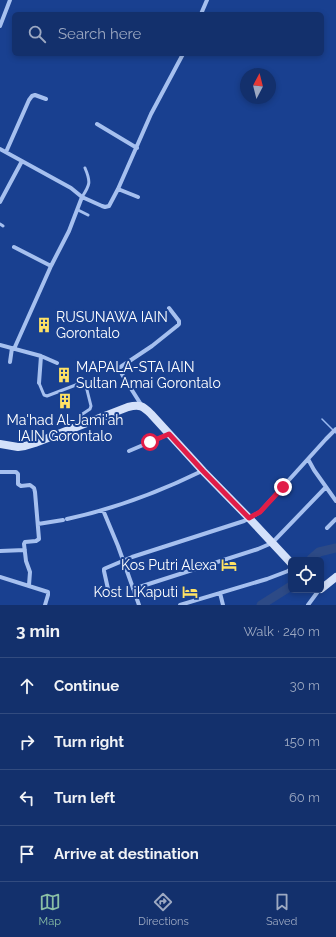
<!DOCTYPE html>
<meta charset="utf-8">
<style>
body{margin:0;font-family:Raleway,sans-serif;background:#1c3872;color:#f1f3f6}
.controls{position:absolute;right:12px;bottom:12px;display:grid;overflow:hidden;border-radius:6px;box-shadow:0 2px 6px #0003}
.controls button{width:36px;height:36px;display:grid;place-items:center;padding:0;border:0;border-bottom:1px solid #324b7f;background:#13306c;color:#f1f3f6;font:20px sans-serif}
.compass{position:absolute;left:240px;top:68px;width:36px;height:36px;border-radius:50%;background:#13306c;box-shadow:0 2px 6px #0003;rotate:7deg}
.stop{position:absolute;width:12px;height:12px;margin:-9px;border:3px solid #e11d48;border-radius:50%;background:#fff}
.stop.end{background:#e11d48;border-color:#fff;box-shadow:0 1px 4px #0008}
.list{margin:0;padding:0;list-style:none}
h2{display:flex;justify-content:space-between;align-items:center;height:52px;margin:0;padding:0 16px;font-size:17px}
h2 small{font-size:13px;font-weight:400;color:#9da9c2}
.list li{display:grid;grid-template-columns:26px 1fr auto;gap:12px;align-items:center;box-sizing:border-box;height:56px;padding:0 16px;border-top:1px solid #324b7f}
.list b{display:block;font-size:15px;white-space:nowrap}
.list em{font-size:13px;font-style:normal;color:#9da9c2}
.icon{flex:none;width:22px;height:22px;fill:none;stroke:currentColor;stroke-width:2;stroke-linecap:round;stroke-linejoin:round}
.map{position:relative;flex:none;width:336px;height:605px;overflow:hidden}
.search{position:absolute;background:#13306c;box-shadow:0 2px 6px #0003;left:12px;right:12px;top:12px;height:44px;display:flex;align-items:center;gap:10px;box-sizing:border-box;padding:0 14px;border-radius:6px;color:#9da9c2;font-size:15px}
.sheet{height:276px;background:#13306c}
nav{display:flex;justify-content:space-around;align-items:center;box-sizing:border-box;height:56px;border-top:1px solid #324b7f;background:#13306c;font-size:11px;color:#9da9c2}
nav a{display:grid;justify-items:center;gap:2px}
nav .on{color:#8abfa5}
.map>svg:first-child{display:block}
</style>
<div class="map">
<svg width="336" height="605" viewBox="0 0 336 605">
<rect width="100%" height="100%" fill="#194090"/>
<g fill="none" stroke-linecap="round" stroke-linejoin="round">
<path stroke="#99b9f1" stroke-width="1.5" d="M322,419L336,433"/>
<path stroke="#2d4a86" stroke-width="9" d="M311,560V559L319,552L336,548
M261,605L291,586"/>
<path stroke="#a6c0ef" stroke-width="3" d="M82,197C90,185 91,182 85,168
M78,210L88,215
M0,224L3,226
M39,383L44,395L47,396L81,383H84L86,386L91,406L90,409L81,415L83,423"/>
<path stroke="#a6c0ef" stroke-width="4" d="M201,14L207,0
M0,26L10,0
M97,124L137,148
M0,149L71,188L82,197L102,206L105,207L109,206L118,189L151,114L183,54
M6,152L29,100L32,96L35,95L46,99
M118,189L138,197
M0,202L22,161
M14,247L51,266
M0,345L41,356L57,363
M14,349L51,266L69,231L82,197
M10,362L12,348
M39,383L41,356
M142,406L123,376L119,368L152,346L177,326L179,324V321L169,308
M129,451L169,434
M308,459L314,470L336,501
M0,472H16L18,474V484L21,486L30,485L34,488L35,492L39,539L36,541L25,542L24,544L26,561L30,572L29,585
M103,510L118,546L139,605
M67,519C114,509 159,492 202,471
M38,524L63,520
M327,528L336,519
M0,551L25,550
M0,577L48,592V595L45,605
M108,589L104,571V569L106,568L132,557L244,521L260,512L326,439L336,429
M133,589L258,549L272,543L326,487
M220,593L223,605
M180,605L267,579L288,571L291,569
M308,605L319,590"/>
<path stroke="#d4e1fa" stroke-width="8" d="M0,444L18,447L25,446L35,443L128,407C140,404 143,406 151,414L203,471L249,518L291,563
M321,589L336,577"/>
</g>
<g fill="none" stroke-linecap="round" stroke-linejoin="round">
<path stroke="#e11d48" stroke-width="5" d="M150,442L169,434L203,471L249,518L260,512L283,487"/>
</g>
<defs>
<symbol id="building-bare" viewBox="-9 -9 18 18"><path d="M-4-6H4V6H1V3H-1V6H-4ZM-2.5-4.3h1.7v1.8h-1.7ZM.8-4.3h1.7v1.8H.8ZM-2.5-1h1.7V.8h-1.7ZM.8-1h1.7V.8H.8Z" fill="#ffe264" stroke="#194090" stroke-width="2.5" paint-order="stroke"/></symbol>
<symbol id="hotel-bare" viewBox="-9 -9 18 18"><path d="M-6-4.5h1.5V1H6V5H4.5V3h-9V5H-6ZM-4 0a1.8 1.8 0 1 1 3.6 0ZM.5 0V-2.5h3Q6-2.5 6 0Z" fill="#ffe264" stroke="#194090" stroke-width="2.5" paint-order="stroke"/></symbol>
</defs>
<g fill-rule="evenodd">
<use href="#building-bare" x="33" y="314" width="22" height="22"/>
<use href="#building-bare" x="53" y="364" width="22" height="22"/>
<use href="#building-bare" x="54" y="390" width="22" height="22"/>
<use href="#hotel-bare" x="218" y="554" width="22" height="22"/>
<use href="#hotel-bare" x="179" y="581" width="22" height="22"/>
</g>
<g text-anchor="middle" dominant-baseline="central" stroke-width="4" stroke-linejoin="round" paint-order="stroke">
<g font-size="14" fill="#fff" stroke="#194090" text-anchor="start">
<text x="56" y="317">RUSUNAWA IAIN<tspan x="56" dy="16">Gorontalo</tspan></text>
<text x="76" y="367">MAPALA-STA IAIN<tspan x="76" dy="16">Sultan Amai Gorontalo</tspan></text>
<text x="65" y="420" text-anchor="middle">Ma'had Al-Jami'ah<tspan x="65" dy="16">IAIN Gorontalo</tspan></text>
<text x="217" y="565" text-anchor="end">Kos Putri Alexa</text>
<text x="178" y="592" text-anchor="end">Kost LiKaputi</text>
</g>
</g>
</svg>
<div class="controls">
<button><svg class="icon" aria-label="locate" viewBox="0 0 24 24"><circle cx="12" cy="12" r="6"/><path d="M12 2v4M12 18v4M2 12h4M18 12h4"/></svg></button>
</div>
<svg class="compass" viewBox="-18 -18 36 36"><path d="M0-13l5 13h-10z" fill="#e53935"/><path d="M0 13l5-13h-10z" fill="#9da9c2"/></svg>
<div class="stop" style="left:150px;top:442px"></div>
<div class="stop end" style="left:283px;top:487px"></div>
<div class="search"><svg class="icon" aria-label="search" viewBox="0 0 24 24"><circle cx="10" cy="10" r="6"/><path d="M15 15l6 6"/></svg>Search here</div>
</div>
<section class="sheet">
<h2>3 min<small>Walk · 240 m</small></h2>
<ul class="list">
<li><svg class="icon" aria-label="ahead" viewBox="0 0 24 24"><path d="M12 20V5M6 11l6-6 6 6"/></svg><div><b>Continue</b></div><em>30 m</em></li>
<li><svg class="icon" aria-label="right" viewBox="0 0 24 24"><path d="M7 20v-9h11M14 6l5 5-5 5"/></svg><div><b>Turn right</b></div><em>150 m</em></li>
<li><svg class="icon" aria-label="left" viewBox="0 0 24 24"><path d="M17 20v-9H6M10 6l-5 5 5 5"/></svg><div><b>Turn left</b></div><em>60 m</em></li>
<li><svg class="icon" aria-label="arrive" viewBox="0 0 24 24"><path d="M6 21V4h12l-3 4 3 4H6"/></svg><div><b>Arrive at destination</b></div></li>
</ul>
</section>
<nav>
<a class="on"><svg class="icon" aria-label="map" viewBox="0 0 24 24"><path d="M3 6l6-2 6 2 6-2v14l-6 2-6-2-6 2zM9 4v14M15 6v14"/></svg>Map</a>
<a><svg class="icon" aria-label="directions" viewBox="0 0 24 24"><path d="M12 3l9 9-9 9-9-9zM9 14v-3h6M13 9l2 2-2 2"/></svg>Directions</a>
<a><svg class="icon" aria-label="saved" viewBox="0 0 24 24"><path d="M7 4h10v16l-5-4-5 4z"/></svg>Saved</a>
</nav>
